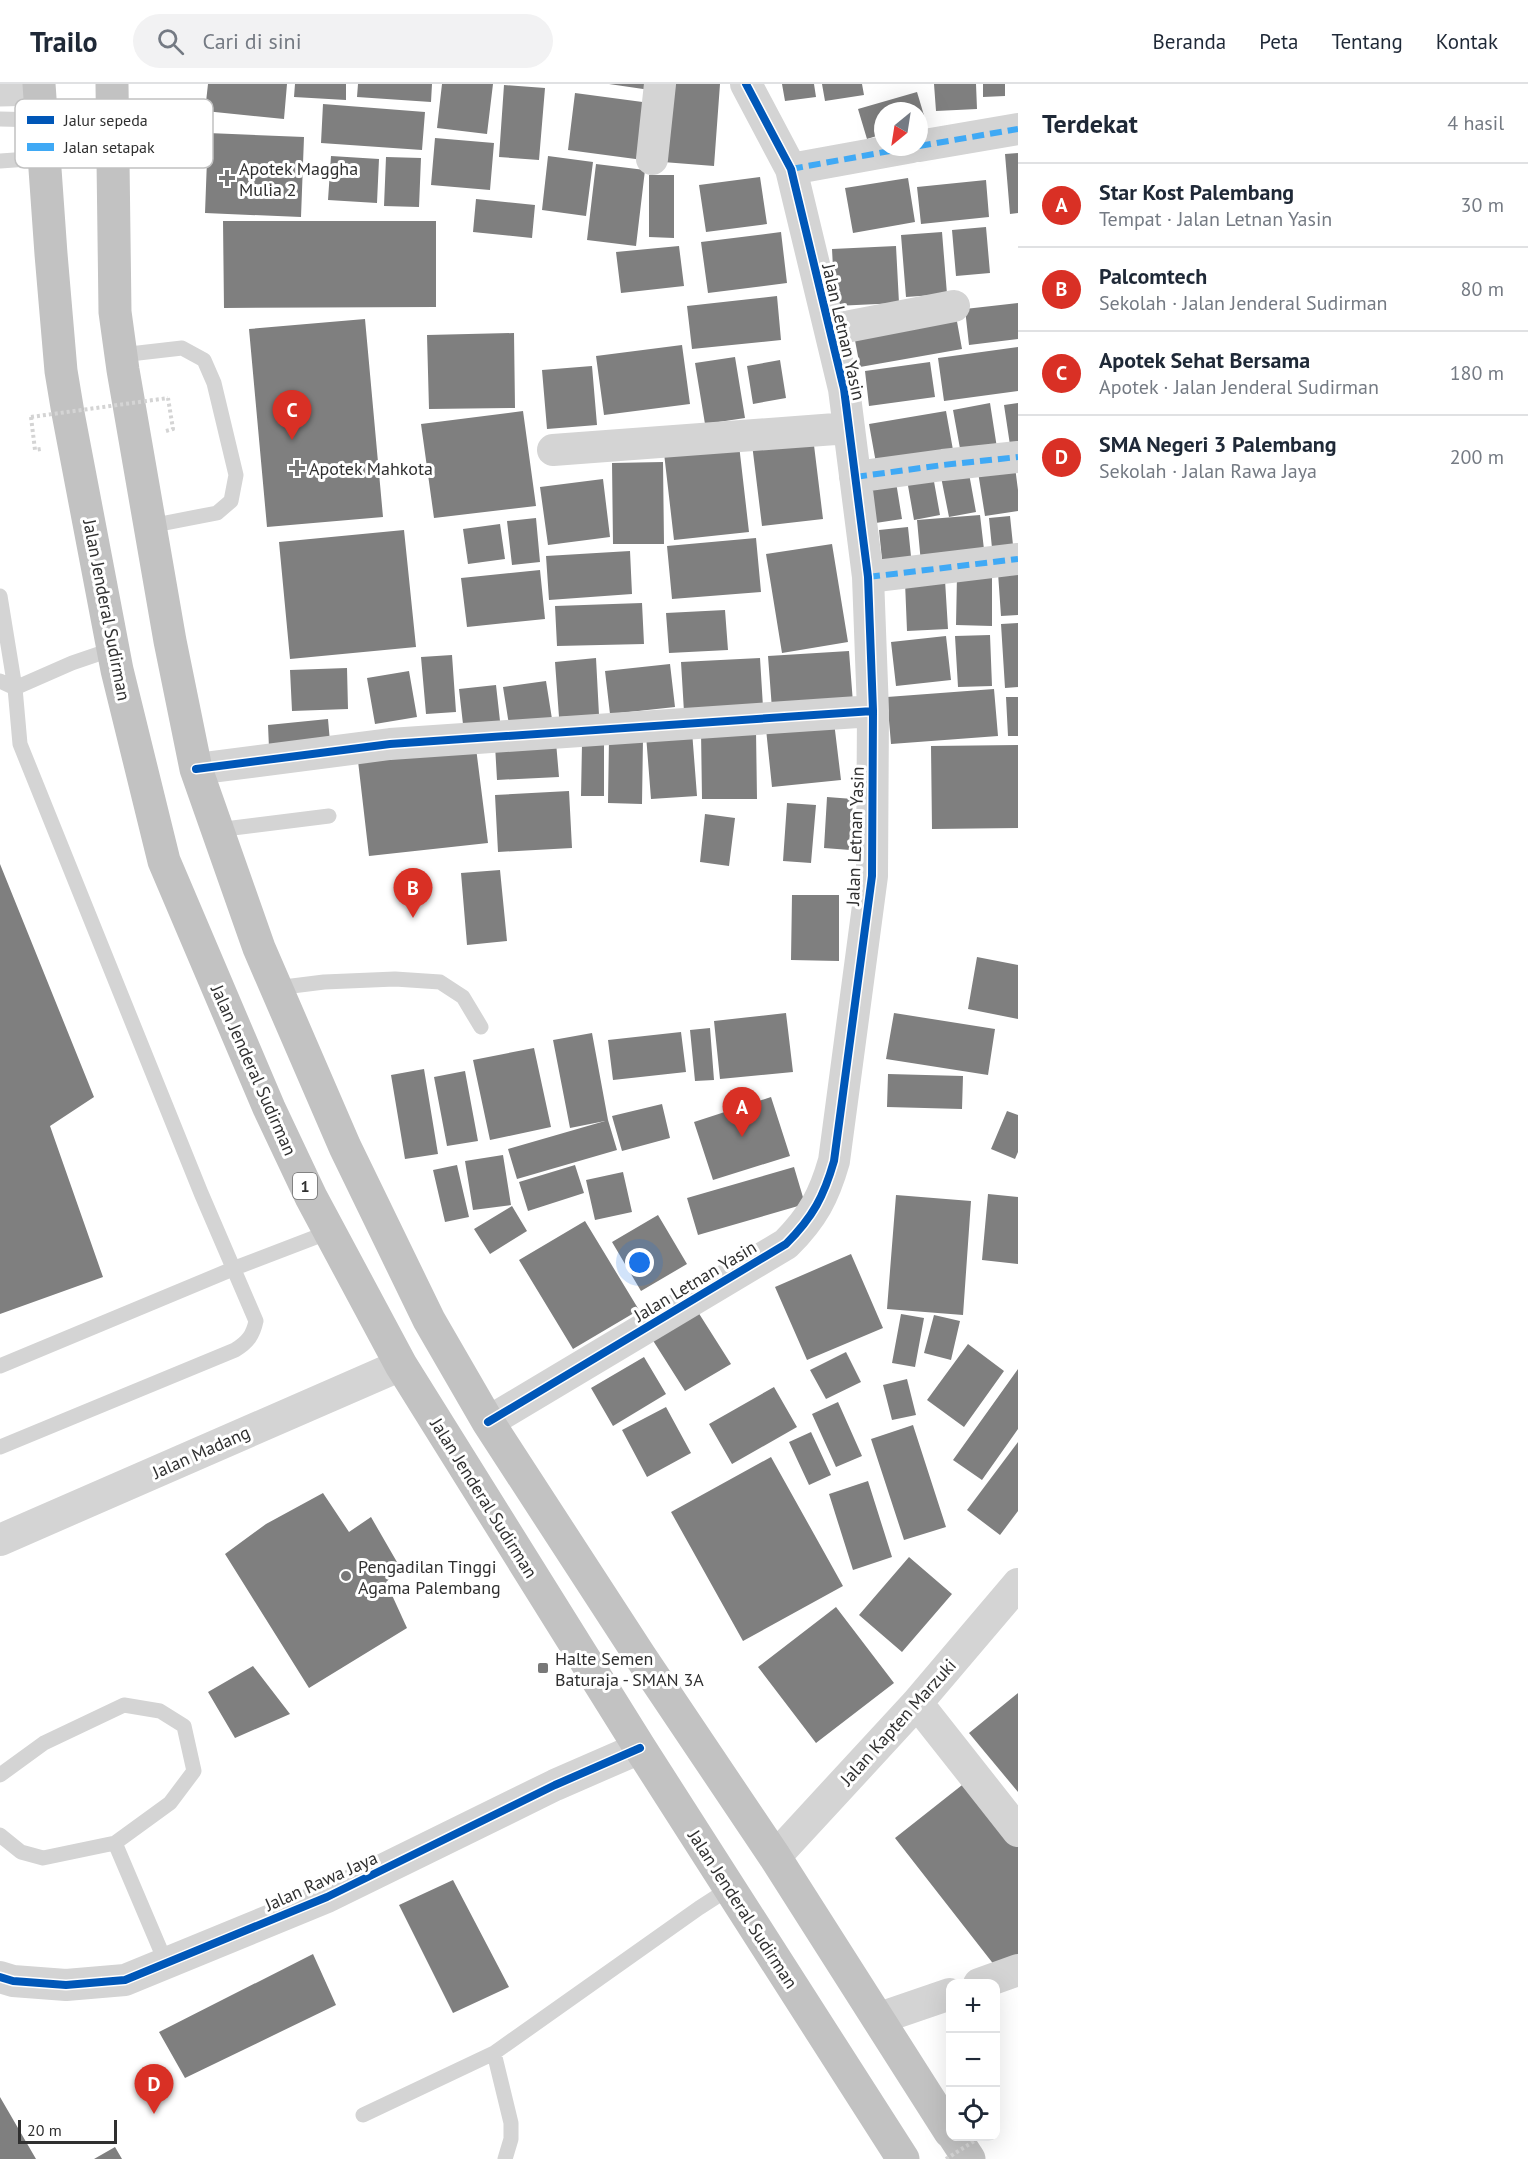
<!DOCTYPE html>
<html lang="id">
<meta charset="utf-8">
<style>
body{margin:0;font-family:"PT Sans",sans-serif;background:#f2f2f3;color:#1f2937}
.controls{position:absolute;right:18px;bottom:18px;display:grid;overflow:hidden;border-radius:12px;box-shadow:0 6px 24px #0002}
.controls button{width:54px;height:54px;display:grid;place-items:center;padding:0;border:0;border-bottom:2px solid #e0e1e3;background:#fff;color:#1f2937;font:30px sans-serif}
.compass{position:absolute;left:874px;top:18px;width:54px;height:54px;border-radius:50%;background:#fff;box-shadow:0 6px 24px #0002;rotate:210deg}
.scale{position:absolute;left:18px;bottom:15px;width:99px;box-sizing:border-box;padding-left:6px;border:3px solid #303030;border-top:0;font-size:16px;line-height:21px;white-space:nowrap;color:#303030;-webkit-text-stroke:4px #fff;paint-order:stroke}
.you{position:absolute;left:640px;top:1179px;width:21px;height:21px;margin:-15px;border:4px solid #fff;border-radius:50%;background:#1a73e8;box-shadow:0 0 0 9px #1a73e833}
.badge{display:grid;place-items:center;width:39px;height:39px;border-radius:50%;background:#d93025;color:#fff;font-size:20px;font-weight:700}
.pin{position:absolute;translate:-50% -50px;filter:drop-shadow(0 2px 3px #0008)}
.pin::after{content:'';position:absolute;top:32px;width:21px;height:18px;background:inherit;clip-path:polygon(0 0,100% 0,50% 100%)}
.list{margin:0;padding:0;list-style:none}
h2{display:flex;justify-content:space-between;align-items:center;height:78px;margin:0;padding:0 24px;font-size:26px}
h2 small{font-size:20px;font-weight:400;color:#747a83}
.list li{display:grid;grid-template-columns:39px 1fr auto;gap:18px;align-items:center;box-sizing:border-box;height:84px;padding:0 24px;border-top:2px solid #e0e1e3}
.list b{display:block;font-size:22px;white-space:nowrap}
.list p{margin:0;font-size:20px;white-space:nowrap;color:#747a83}
.list em{font-size:20px;font-style:normal;color:#747a83}
.icon{flex:none;width:33px;height:33px;fill:none;stroke:currentColor;stroke-width:2;stroke-linecap:round;stroke-linejoin:round}
.map{position:relative;flex:none;width:1018px;height:2075px;overflow:hidden}
header{display:flex;align-items:center;gap:36px;box-sizing:border-box;height:84px;padding:0 30px;background:#fff;border-bottom:2px solid #e0e1e3}
header strong{font-size:28px}
nav{display:flex;gap:33px;margin-inline-start:auto;font-size:21px}
.search{width:420px;height:54px;background:#f2f2f3;display:flex;align-items:center;gap:15px;box-sizing:border-box;padding:0 21px;border-radius:33px;color:#747a83;font-size:22px}
main{display:flex}
aside{flex:1;background:#fff}
.map>svg:first-child{display:block}
</style>
<header>
<strong>Trailo</strong>
<div class="search"><svg class="icon" aria-label="search" viewBox="0 0 24 24"><circle cx="10" cy="10" r="6"/><path d="M15 15l6 6"/></svg>Cari di sini</div>
<nav><a>Beranda</a><a>Peta</a><a>Tentang</a><a>Kontak</a></nav>
</header>
<main>
<div class="map">
<svg width="1018" height="2075" viewBox="0 0 1018 2075">
<rect width="100%" height="100%" fill="#fff"/>
<path fill="#7f7f7f" d="M208,0H287L284,35L205,27Z
M295,0H346V16L294,13Z
M358,0H432L431,18L357,13Z
M442,0H493L487,50L437,44Z
M609,0H651L650,6Z
M669,0H720L714,82L663,78Z
M782,0H814L816,13L785,17Z
M822,0H862L864,11L825,17Z
M934,0H976L977,25L936,27Z
M983,0H1005V12L983,13Z
M504,1L545,4L539,76L499,73Z
M917,8L926,38L919,40V27H883V50L867,55L858,25Z
M575,9L650,19L643,76L568,66Z
M323,20L425,28L422,66L321,59Z
M208,49L304,53L301,133L205,129Z
M435,54L494,59L490,106L431,101Z
M1018,69V129L1010,130L1005,70Z
M331,72L379,75L377,119L328,116Z
M548,72L593,78L586,132L542,126Z
M386,73L421,74L419,123L384,122Z
M596,80L645,86L636,162L587,156Z
M649,91H674V154L649,153Z
M760,93L767,140L706,148L699,101Z
M908,94L915,138L853,149L845,104Z
M986,96L989,133L921,140L917,103Z
M476,115L535,121L532,154L473,148Z
M223,137H436V223L224,224Z
M986,143L990,189L956,192L952,146Z
M781,148L787,199L708,209L701,158Z
M942,148L947,210L906,213L901,151Z
M679,162L684,202L621,209L616,168Z
M896,162L899,219L835,222L832,165Z
M777,212L781,256L692,265L687,222Z
M1018,219V255L969,261L965,225Z
M956,232L962,265L860,283L854,251Z
M365,235L383,433L267,443L249,245Z
M514,249L515,324L429,325L427,251Z
M682,261L690,320L604,331L596,272Z
M1018,263V307L944,317L938,274Z
M735,273L745,334L705,340L695,279Z
M780,276L786,314L753,320L747,282Z
M930,278L935,313L869,322L865,287Z
M592,282L597,341L547,345L542,286Z
M990,319L997,364L961,370L953,326Z
M1018,319V360L1010,361L1004,321Z
M523,327L536,422L434,434L421,340Z
M946,327L953,366L876,379L869,340Z
M813,353L823,435L762,442L752,360Z
M739,361L749,448L674,456L664,369Z
M663,378L664,460H613L612,379Z
M1015,383L1018,406V427L985,432L978,388Z
M968,384L976,428L949,433L940,388Z
M933,392L940,431L914,436L907,396Z
M603,395L610,453L548,461L540,403Z
M896,398L902,435L869,440L864,402Z
M980,431L985,474L921,479L917,436Z
M1010,432L1013,461L992,464L989,434Z
M536,434L540,478L512,481L507,437Z
M500,440L505,475L468,480L463,445Z
M908,443L912,482L883,485L879,446Z
M404,446L416,563L290,575L279,458Z
M756,454L761,508L672,515L667,462Z
M832,460L848,558L782,569L766,470Z
M630,467L632,510L549,516L546,472Z
M540,486L545,535L467,543L461,494Z
M1018,488V531L1001,532L998,489Z
M957,491H992V542L956,541Z
M945,496L948,545L907,547L905,498Z
M642,519L644,560L557,562L555,522Z
M725,526L728,566L669,569L666,529Z
M1018,539V603L1005,604L1001,540Z
M990,551L992,602L958,603L955,552Z
M946,552L951,596L896,602L891,558Z
M849,567L853,619L772,625L768,572Z
M452,571L456,628L426,630L421,573Z
M596,574L599,631L559,633L555,578Z
M760,574L763,623L684,628L681,578Z
M670,580L675,623L610,630L605,587Z
M347,584L348,625L292,627L290,586Z
M409,587L417,633L375,640L367,594Z
M546,597L552,635L509,641L503,603Z
M496,601L501,646L464,649L459,605Z
M994,605L998,652L891,660L887,613Z
M1006,613H1018V652H1008Z
M328,635L330,658L269,664L268,641Z
M834,638L841,696L772,703L766,645Z
M756,646L757,715H702L701,647Z
M692,647L697,712L651,715L646,651Z
M609,654H643L642,720L608,719Z
M556,658L559,693L497,696L495,661Z
M582,660H604V712H581Z
M1018,661V744L932,745L931,662Z
M476,664L488,759L369,772L358,677Z
M569,707L572,764L498,768L495,711Z
M827,713L853,715L850,766L824,764Z
M787,719L816,721L811,779L783,777Z
M705,730L735,734L729,782L700,778Z
M0,780L94,1013L50,1042L103,1193L0,1230Z
M500,786L507,857L467,861L461,789Z
M792,811H839V877L791,876Z
M977,873L1018,881V935L968,925Z
M786,929L793,988L720,995L714,937Z
M894,929L995,945L988,991L886,975Z
M710,944L714,996L695,997L690,946Z
M681,948L686,988L613,996L608,956Z
M592,949L608,1036L617,1066L517,1095L508,1065L605,1037L570,1044L553,956Z
M534,964L551,1043L490,1056L473,976Z
M424,985L438,1070L405,1075L391,991Z
M465,987L478,1057L447,1062L434,993Z
M888,990L963,992L962,1025L887,1023Z
M771,1013L790,1072L713,1096L694,1038Z
M662,1020L670,1054L622,1067L612,1032Z
M1007,1027L1018,1031V1068L1015,1075L991,1065Z
M503,1071L511,1121L473,1126L465,1077Z
M457,1081L469,1133L445,1138L433,1086Z
M575,1081L584,1109L528,1127L519,1098Z
M794,1083L805,1120L698,1151L687,1114Z
M623,1088L632,1128L595,1136L586,1096Z
M988,1110L1018,1113V1180L982,1176Z
M896,1111L971,1117L963,1231L887,1225Z
M512,1122L527,1147L490,1170L474,1145Z
M658,1131L687,1180L641,1207L612,1158Z
M585,1137L639,1226L573,1265L519,1176Z
M851,1170L883,1244L807,1276L775,1203Z
M698,1228L731,1280L685,1307L652,1255Z
M901,1230L924,1234L915,1283L892,1279Z
M934,1231L960,1237L951,1276L924,1269Z
M968,1260L1004,1287L964,1343L927,1316Z
M846,1268L861,1298L826,1315L810,1286Z
M644,1273L666,1310L613,1342L591,1304Z
M1018,1285V1345L982,1396L953,1376Z
M907,1295L916,1331L892,1336L883,1301Z
M774,1303L797,1343L732,1380L709,1340Z
M838,1318L862,1372L836,1383L812,1330Z
M666,1323L691,1369L647,1393L622,1346Z
M913,1341L946,1443L904,1456L871,1355Z
M811,1348L831,1391L809,1401L789,1358Z
M1018,1358V1427L1000,1451L967,1426Z
M771,1373L843,1502L743,1557L671,1428Z
M868,1397L892,1473L853,1486L829,1410Z
M323,1409L349,1448L371,1433L401,1485L386,1498L407,1544L309,1604L225,1470L266,1440Z
M909,1473L952,1510L902,1568L859,1531Z
M836,1523L894,1599L816,1659L758,1583Z
M253,1582L290,1630L235,1654L208,1608Z
M1018,1609V1708L969,1649Z
M971,1694L1018,1755V1879L1002,1891L895,1754Z
M453,1796L509,1903L453,1929L399,1821Z
M313,1870L336,1921L185,1994L159,1948Z
M0,2013L36,2075H0Z
M115,2063L122,2075H94Z"/>
<g fill="none" stroke-linecap="round" stroke-linejoin="round">
<path stroke="#d4d4d4" stroke-width="4" stroke-dasharray="3 3" stroke-linecap="butt" d="M31,333L35,366L41,365
M166,347L173,345L168,314"/>
<path stroke="#d4d4d4" stroke-width="15" d="M0,2H39
M0,15L40,14
M0,35L40,36
M0,77L43,74
M121,271L182,264L204,276L214,299L236,391L231,417L217,429L150,442
M0,512L15,604L20,660L201,1109L256,1237C253,1251 248,1258 235,1266L0,1363
M0,597L15,604L72,579L113,565
M217,746L329,732
M276,904L324,898L395,895L440,898L463,913L481,943
M0,1282L235,1184L329,1148
M0,1691L44,1659L124,1621L160,1627L184,1642L194,1687L170,1719L115,1759
M0,1751L21,1768L43,1774L115,1759L166,1879
M363,2031L494,1969
M505,2075L511,2055V2039L494,1969L699,1824L730,1804"/>
<path stroke="#d4d4d4" stroke-width="32" d="M919,62L1018,45
M652,75L660,0
M791,85L912,63
M830,246L954,222
M553,366L849,344
M855,393L943,381L1018,373
M868,493L1018,475
M196,685L390,660L873,627
M488,1338L786,1160C813,1133 824,1112 834,1077L872,792L873,627L868,493L844,305L791,85L746,0
M0,1456L401,1281
M917,1619L1018,1747
M775,1773L917,1619L1018,1500
M0,1893L13,1897L66,1901L125,1896L327,1813L555,1701L640,1664
M979,1900L1018,1886
M880,1934L950,1910"/>
<path stroke="#c2c2c2" stroke-width="33" d="M39,0L51,170L61,287L68,329L117,586L164,777L269,1024L311,1113L401,1281L640,1664L903,2075
M112,0L115,228L123,286L170,557L196,685L259,864L345,1063L429,1236L488,1338L640,1572L775,1773L950,2048
M954,2052L969,2075"/>
<path stroke="#d4d4d4" stroke-width="4" stroke-dasharray="3 3" stroke-linecap="butt" d="M31,333L168,314
M946,2075L982,2052"/>
<path stroke="#3fa9f5" stroke-width="6" stroke-dasharray="12 6" stroke-linecap="butt" d="M919,62L1018,45
M791,85L912,63
M855,393L943,381L1018,373
M868,493L1018,475"/>
<defs>
<path id="cycleway" d="M196,685L390,660L873,627
M488,1338L786,1160C813,1133 824,1112 834,1077L872,792L873,627L868,493L844,305L791,85L746,0
M0,1893L13,1897L66,1901L125,1896L327,1813L555,1701L640,1664"/>
</defs>
<use href="#cycleway" stroke="#fff" stroke-width="11"/>
<use href="#cycleway" stroke="#0057b8" stroke-width="8"/>
</g>
<g fill="#787878" stroke="#fff" stroke-width="2">
<path d="M224 85h6v6h6v6h-6v6h-6v-6h-6v-6h6z"/>
<path d="M294 375h6v6h6v6h-6v6h-6v-6h-6v-6h6z"/>
<circle cx="346" cy="1492" r="6"/>
<rect x="537" y="1578" width="12" height="12" rx="3"/>
</g>
<g text-anchor="middle" dominant-baseline="central" stroke-width="6" stroke-linejoin="round" paint-order="stroke">
<rect fill="#fff" stroke="#6e6e6e" stroke-width="1.5" x="293" y="1089" width="24" height="26" rx="4.5"/>
<g font-size="16" font-weight="bold" fill="#303030">
<text x="305" y="1102">1</text>
</g>
<g font-size="18" fill="#303030" stroke="#fff" text-anchor="start">
<text x="239" y="84">Apotek Maggha<tspan x="239" dy="21">Mulia 2</tspan></text>
<text x="309" y="384">Apotek Mahkota</text>
<text x="358" y="1482">Pengadilan Tinggi<tspan x="358" dy="21">Agama Palembang</tspan></text>
<text x="555" y="1574">Halte Semen<tspan x="555" dy="21">Baturaja - SMAN 3A</tspan></text>
</g>
<g font-size="18" fill="#303030" stroke="#fff">
<text transform="translate(844 248) rotate(77)">Jalan Letnan Yasin</text>
<text transform="translate(107 526) rotate(79)">Jalan Jenderal Sudirman</text>
<text transform="translate(855 752) rotate(-88)">Jalan Letnan Yasin</text>
<text transform="translate(254 986) rotate(66)">Jalan Jenderal Sudirman</text>
<text transform="translate(695 1197) rotate(-31)">Jalan Letnan Yasin</text>
<text transform="translate(201 1368) rotate(-24)">Jalan Madang</text>
<text transform="translate(484 1414) rotate(58)">Jalan Jenderal Sudirman</text>
<text transform="translate(898 1638) rotate(-48)">Jalan Kapten Marzuki</text>
<text transform="translate(321 1797) rotate(-24)">Jalan Rawa Jaya</text>
<text transform="translate(743 1825) rotate(57)">Jalan Jenderal Sudirman</text>
</g>
</g>
<rect x="15" y="15" width="198" height="69" rx="9" fill="#fff" stroke="#c1c1c1" stroke-width="1.5"/>
<rect x="27" y="32" width="27" height="8" fill="#0057b8"/>
<rect x="27" y="59" width="27" height="8" fill="#3fa9f5"/>
<g font-size="16" fill="#303030">
<text x="64" y="42">Jalur sepeda</text>
<text x="64" y="69">Jalan setapak</text>
</g>
</svg>
<div class="controls">
<button>+</button>
<button>−</button>
<button><svg class="icon" aria-label="locate" viewBox="0 0 24 24"><circle cx="12" cy="12" r="6"/><path d="M12 2v4M12 18v4M2 12h4M18 12h4"/></svg></button>
</div>
<svg class="compass" viewBox="-18 -18 36 36"><path d="M0-13l5 13h-10z" fill="#e53935"/><path d="M0 13l5-13h-10z" fill="#747a83"/></svg>
<div class="scale">20 m</div>
<div class="you"></div>
<div class="pin badge" style="left:742px;top:1053px">A</div>
<div class="pin badge" style="left:413px;top:834px">B</div>
<div class="pin badge" style="left:292px;top:356px">C</div>
<div class="pin badge" style="left:154px;top:2030px">D</div>
</div>
<aside>
<h2>Terdekat<small>4 hasil</small></h2>
<ul class="list">
<li><span class="badge">A</span><div><b>Star Kost Palembang</b><p>Tempat · Jalan Letnan Yasin</p></div><em>30 m</em></li>
<li><span class="badge">B</span><div><b>Palcomtech</b><p>Sekolah · Jalan Jenderal Sudirman</p></div><em>80 m</em></li>
<li><span class="badge">C</span><div><b>Apotek Sehat Bersama</b><p>Apotek · Jalan Jenderal Sudirman</p></div><em>180 m</em></li>
<li><span class="badge">D</span><div><b>SMA Negeri 3 Palembang</b><p>Sekolah · Jalan Rawa Jaya</p></div><em>200 m</em></li>
</ul>
</aside>
</main>
